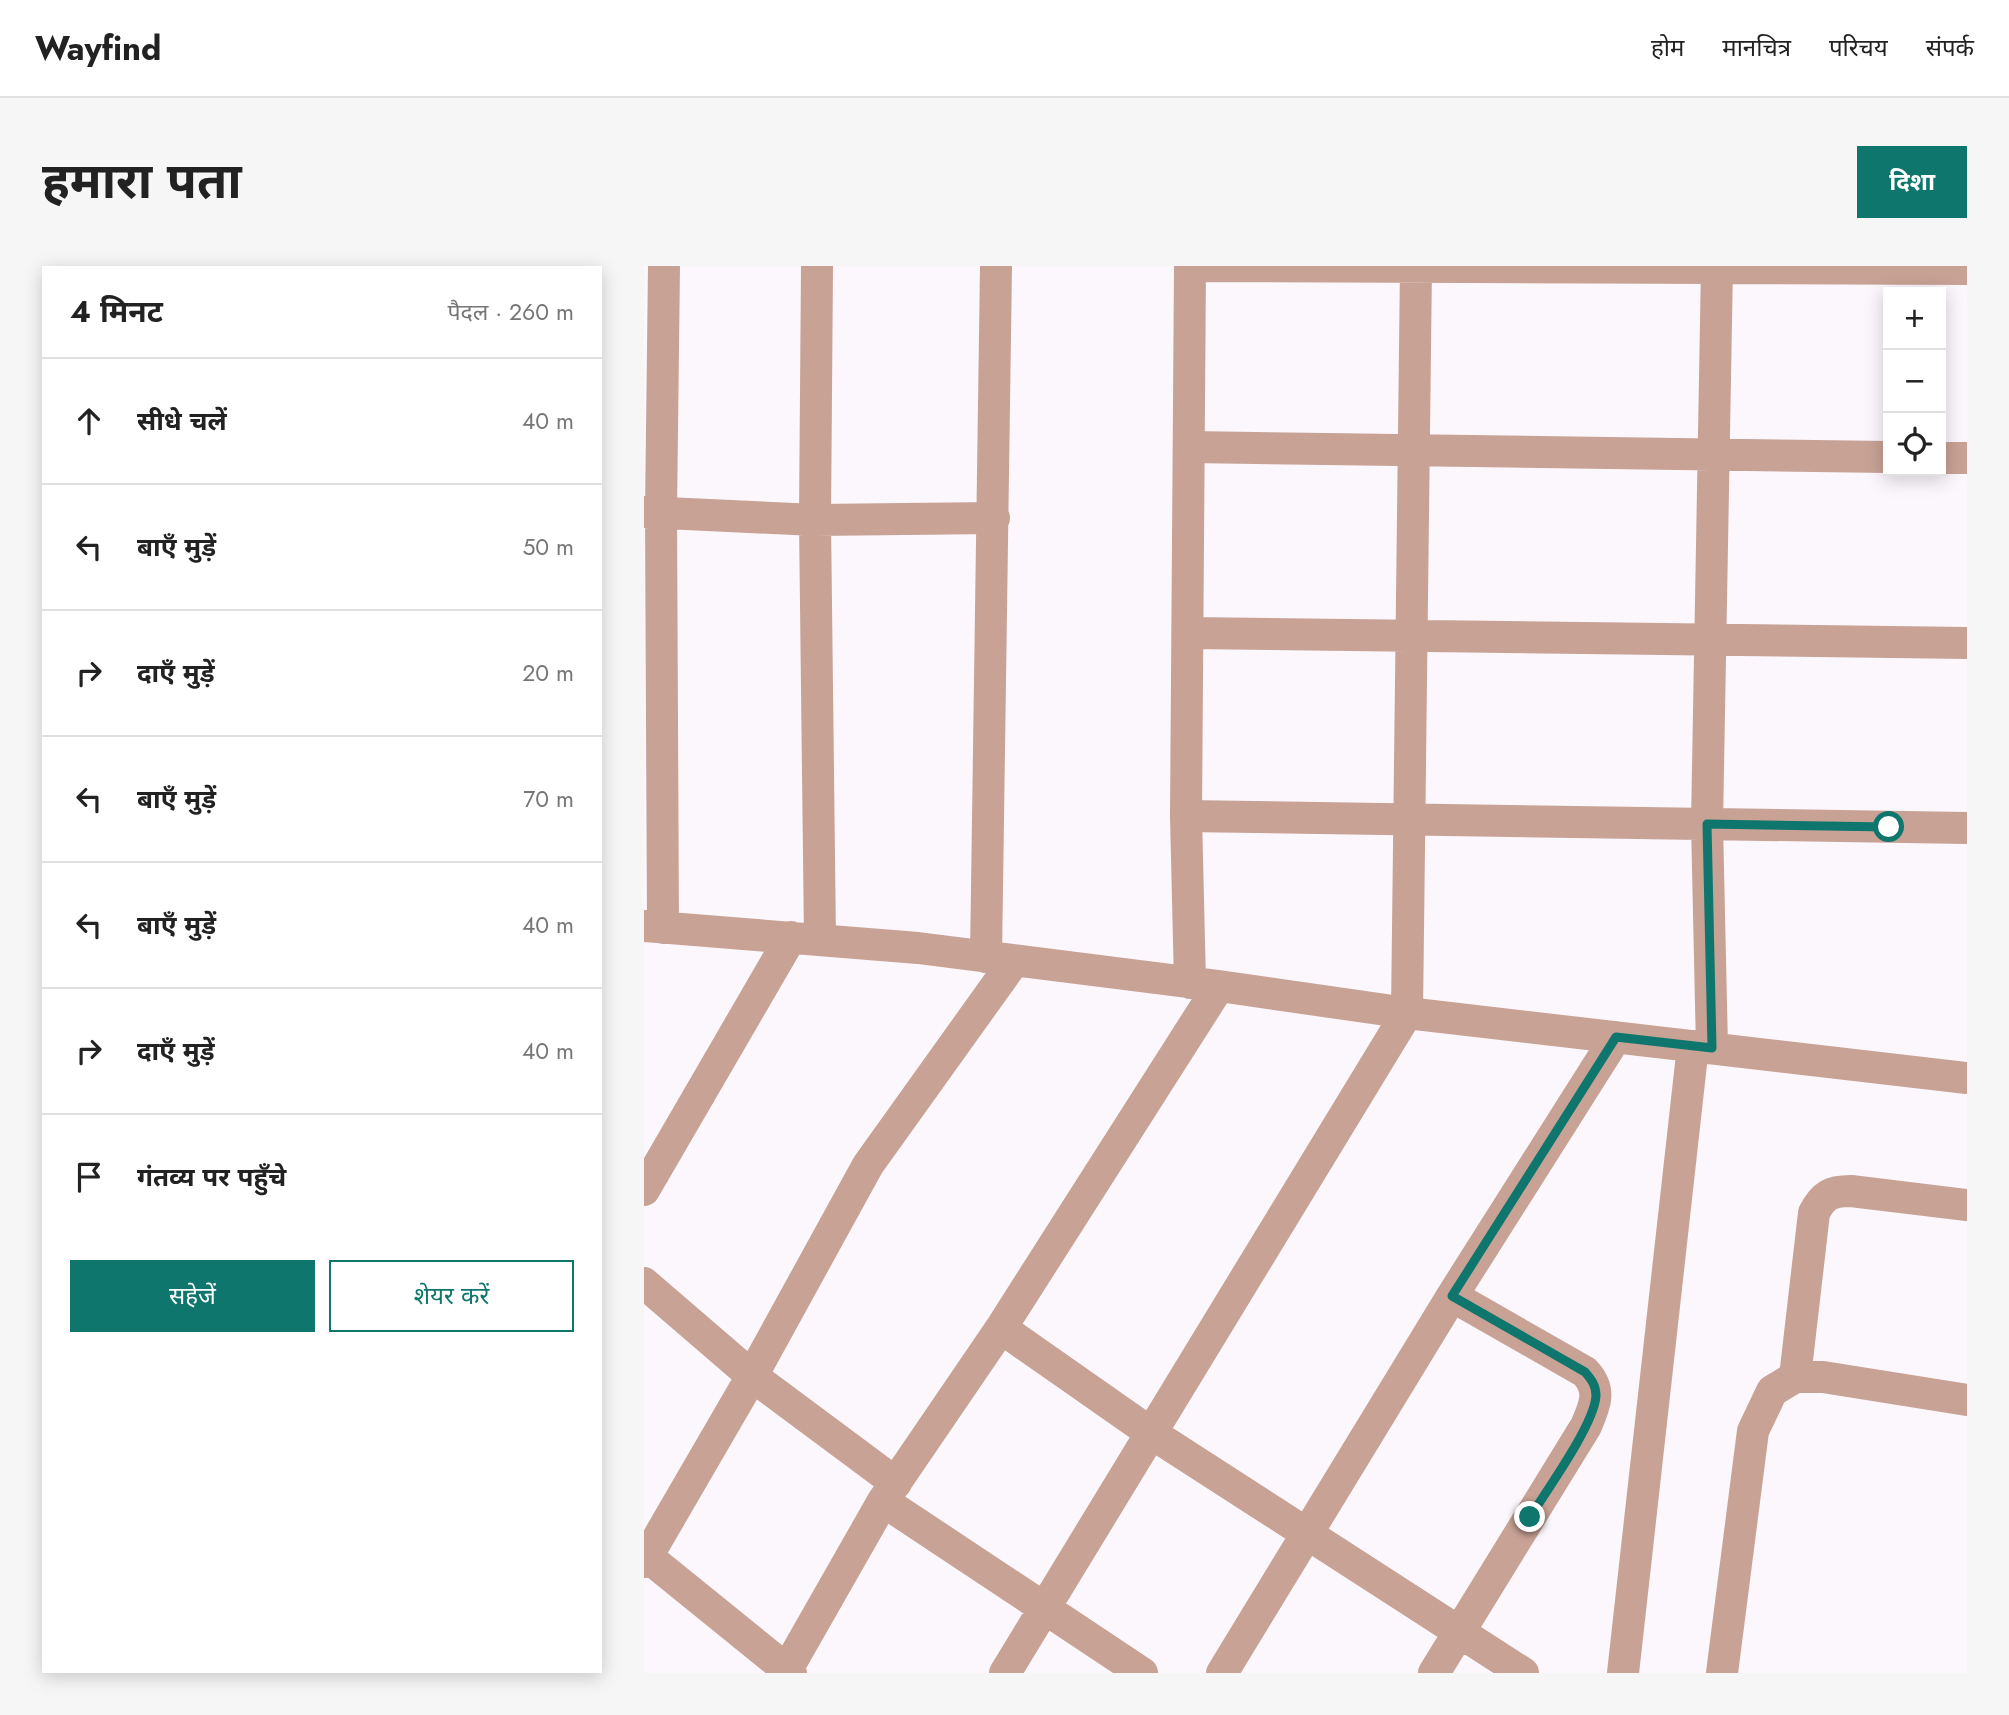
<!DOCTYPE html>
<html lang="hi">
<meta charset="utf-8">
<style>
body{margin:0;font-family:Jost,"Noto Sans Devanagari",sans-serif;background:#f6f6f6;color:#222}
.controls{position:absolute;right:21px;top:21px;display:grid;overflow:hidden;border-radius:0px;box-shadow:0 4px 18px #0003}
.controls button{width:63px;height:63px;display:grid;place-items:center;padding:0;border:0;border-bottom:2px solid #e0e0e0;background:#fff;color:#222;font:35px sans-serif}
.stop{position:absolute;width:21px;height:21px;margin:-16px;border:5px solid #0f766e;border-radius:50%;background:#fff}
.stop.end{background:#0f766e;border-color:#fff;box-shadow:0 2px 7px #0008}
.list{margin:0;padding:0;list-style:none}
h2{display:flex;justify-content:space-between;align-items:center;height:91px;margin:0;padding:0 28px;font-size:30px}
h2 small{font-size:23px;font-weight:400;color:#767676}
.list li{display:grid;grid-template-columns:46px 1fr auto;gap:21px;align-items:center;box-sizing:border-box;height:126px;padding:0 28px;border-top:2px solid #e0e0e0}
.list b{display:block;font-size:26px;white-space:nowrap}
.list em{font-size:23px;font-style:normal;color:#767676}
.actions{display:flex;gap:14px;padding:21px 28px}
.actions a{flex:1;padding:16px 0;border:2px solid #0f766e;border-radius:0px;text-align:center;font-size:24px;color:#0f766e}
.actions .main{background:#0f766e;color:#fff}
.icon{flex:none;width:38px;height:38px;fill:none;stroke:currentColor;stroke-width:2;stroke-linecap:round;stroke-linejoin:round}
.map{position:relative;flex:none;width:1323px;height:1407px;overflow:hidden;border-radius:0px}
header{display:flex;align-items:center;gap:42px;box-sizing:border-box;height:98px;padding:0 35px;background:#fff;border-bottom:2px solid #e0e0e0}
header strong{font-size:33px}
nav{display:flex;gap:38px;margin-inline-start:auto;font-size:24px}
.intro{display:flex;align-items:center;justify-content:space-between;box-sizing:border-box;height:168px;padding:0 42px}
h1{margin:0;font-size:49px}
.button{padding:18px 32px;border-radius:0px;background:#0f766e;color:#fff;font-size:24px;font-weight:700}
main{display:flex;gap:42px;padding:0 42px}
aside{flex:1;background:#fff;border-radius:0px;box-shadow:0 4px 18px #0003}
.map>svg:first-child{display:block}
</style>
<header>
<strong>Wayfind</strong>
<nav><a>होम</a><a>मानचित्र</a><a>परिचय</a><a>संपर्क</a></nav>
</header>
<div class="intro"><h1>हमारा पता</h1><a class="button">दिशा</a></div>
<main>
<aside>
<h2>4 मिनट<small>पैदल · 260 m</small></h2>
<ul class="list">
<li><svg class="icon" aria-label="ahead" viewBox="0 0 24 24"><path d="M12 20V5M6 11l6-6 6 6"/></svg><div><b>सीधे चलें</b></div><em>40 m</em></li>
<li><svg class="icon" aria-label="left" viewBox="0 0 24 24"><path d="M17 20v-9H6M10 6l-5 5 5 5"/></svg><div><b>बाएँ मुड़ें</b></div><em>50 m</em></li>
<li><svg class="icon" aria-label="right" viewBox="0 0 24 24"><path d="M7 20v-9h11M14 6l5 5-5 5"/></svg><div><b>दाएँ मुड़ें</b></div><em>20 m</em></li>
<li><svg class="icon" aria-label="left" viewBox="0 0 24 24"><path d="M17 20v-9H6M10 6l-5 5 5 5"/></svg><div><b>बाएँ मुड़ें</b></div><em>70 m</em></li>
<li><svg class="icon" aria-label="left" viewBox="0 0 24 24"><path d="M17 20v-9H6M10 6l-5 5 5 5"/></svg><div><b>बाएँ मुड़ें</b></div><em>40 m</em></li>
<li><svg class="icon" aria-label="right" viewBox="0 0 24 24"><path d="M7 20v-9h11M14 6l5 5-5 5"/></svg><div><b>दाएँ मुड़ें</b></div><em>40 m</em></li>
<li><svg class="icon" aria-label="arrive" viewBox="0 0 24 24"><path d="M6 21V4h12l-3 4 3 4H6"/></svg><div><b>गंतव्य पर पहुँचे</b></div></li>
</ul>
<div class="actions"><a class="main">सहेजें</a><a>शेयर करें</a></div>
</aside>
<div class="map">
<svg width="1323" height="1407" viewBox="0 0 1323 1407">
<rect width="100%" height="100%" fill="#fbf7fc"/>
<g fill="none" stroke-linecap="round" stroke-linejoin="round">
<path stroke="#c8a295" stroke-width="32" d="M173,0L171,254L176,674
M546,0L1323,3
M545,181L1244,191
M1297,192H1323
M0,246L171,254L350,252
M544,367L1323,377
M542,550L1323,562
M0,660L274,682L575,720L763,747L1323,812
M19,662L17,247L20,0
M342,691L352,0
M546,717L542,550L546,0
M1068,782L1063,558L1073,0
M0,924L147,671
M0,1017L108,1110L252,1217
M357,1062L507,1167L879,1407
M1151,1111L1170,947C1179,929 1187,925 1207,925L1323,939
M239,1235L498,1407
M0,1288L147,1407
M0,1296L108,1110L224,899L370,695
M141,1407L239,1235L357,1062L575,720
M361,1407L763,747L772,0
M578,1407L808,1030L972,771
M790,1407L942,1160C951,1139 958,1124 941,1106L808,1030
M979,1407L1049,780
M1078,1407L1109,1165L1128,1125L1151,1111H1179L1323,1134"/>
</g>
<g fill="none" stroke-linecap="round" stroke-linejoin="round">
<path stroke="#0f766e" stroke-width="9" d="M886,1251C903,1224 950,1159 952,1130C952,1120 948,1114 941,1106L808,1030L972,771L1068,782L1063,558L1245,561"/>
</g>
</svg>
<div class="controls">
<button>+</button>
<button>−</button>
<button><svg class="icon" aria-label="locate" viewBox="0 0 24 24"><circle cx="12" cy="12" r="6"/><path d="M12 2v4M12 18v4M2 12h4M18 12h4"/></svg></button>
</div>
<div class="stop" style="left:1245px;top:561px"></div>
<div class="stop end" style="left:886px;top:1251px"></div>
</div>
</main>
